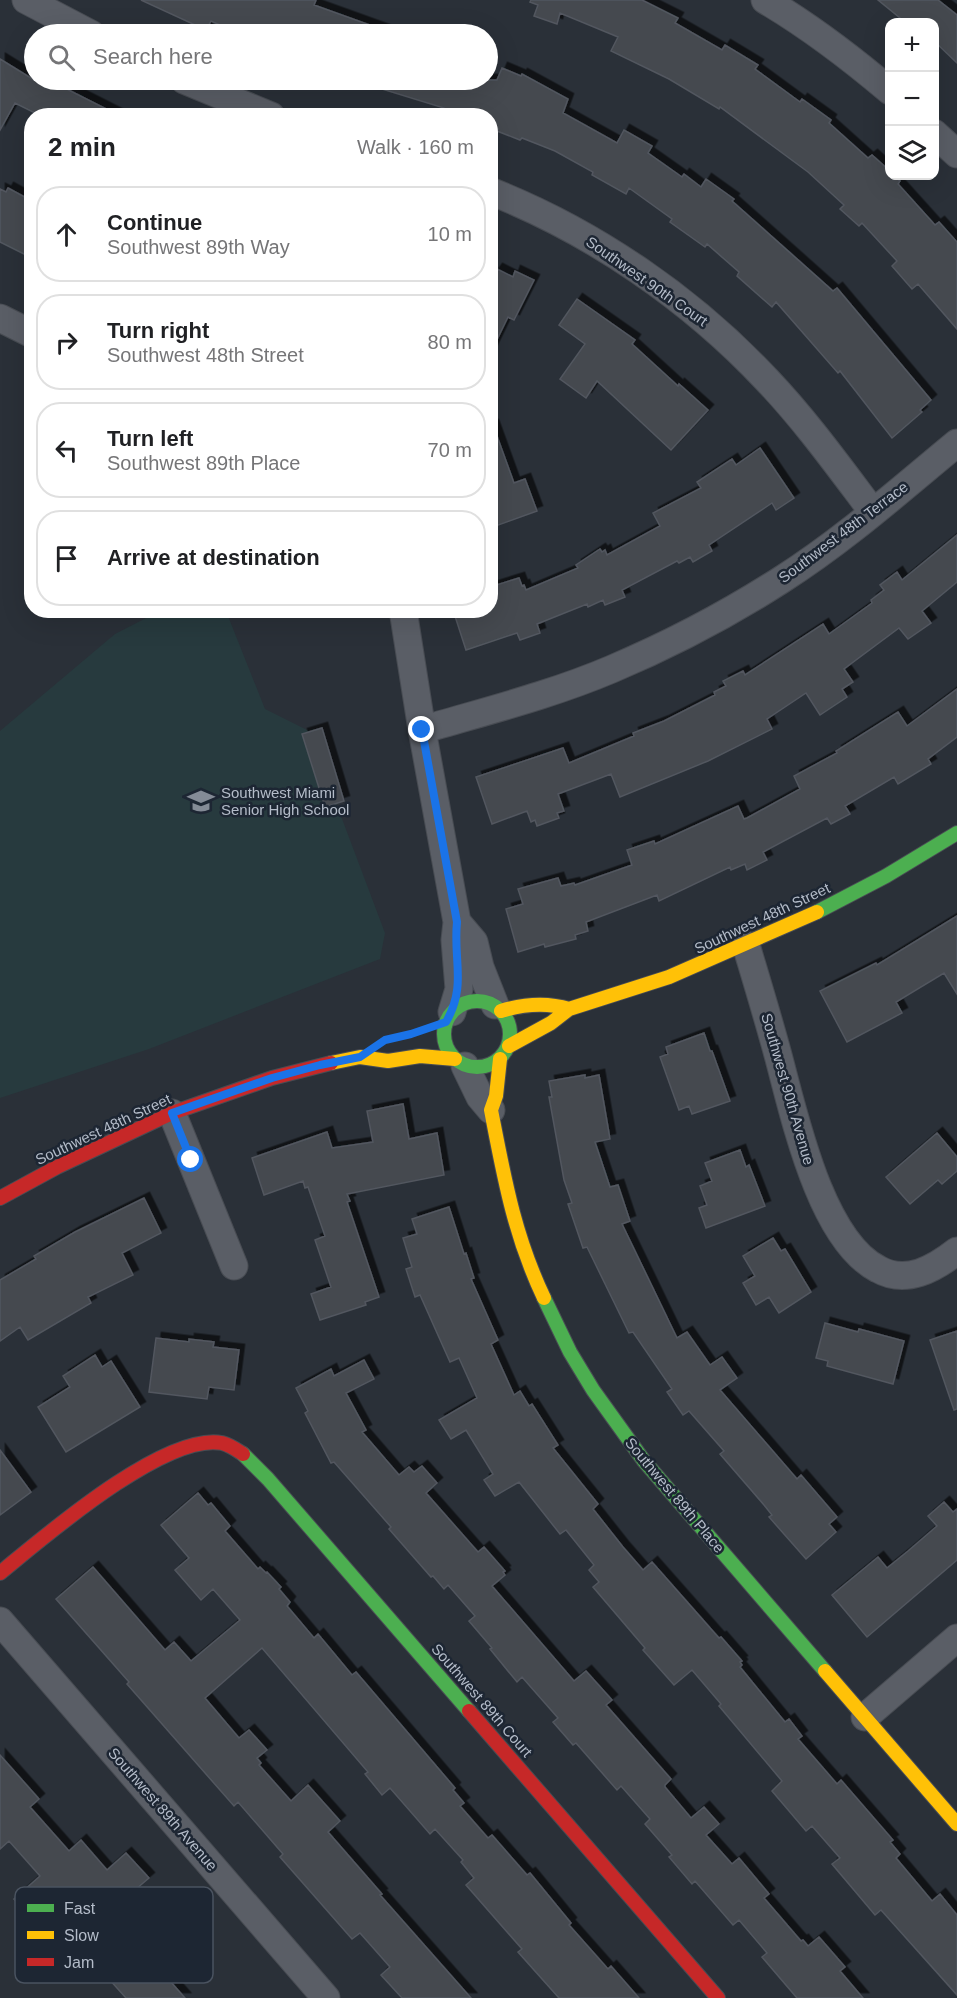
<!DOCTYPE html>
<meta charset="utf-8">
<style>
body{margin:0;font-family:Arial,sans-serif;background:#f2f2f2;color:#202124}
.controls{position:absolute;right:18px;top:18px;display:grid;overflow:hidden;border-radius:12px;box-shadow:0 6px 24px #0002}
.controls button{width:54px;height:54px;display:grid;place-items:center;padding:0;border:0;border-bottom:2px solid #e0e0e0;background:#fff;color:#202124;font:30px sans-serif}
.stop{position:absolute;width:18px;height:18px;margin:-14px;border:4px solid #1a73e8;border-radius:50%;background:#fff}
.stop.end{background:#1a73e8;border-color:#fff;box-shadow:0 2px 6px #0008}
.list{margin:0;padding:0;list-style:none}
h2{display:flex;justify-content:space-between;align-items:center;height:78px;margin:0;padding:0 24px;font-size:26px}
h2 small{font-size:20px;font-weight:400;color:#757577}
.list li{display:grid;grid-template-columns:39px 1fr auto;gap:18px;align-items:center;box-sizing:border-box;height:96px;margin:0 12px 12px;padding:0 12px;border:2px solid #e0e0e0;border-radius:24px}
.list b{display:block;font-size:22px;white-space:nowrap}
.list p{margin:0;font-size:20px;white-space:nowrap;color:#757577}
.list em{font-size:20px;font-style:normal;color:#757577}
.icon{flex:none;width:33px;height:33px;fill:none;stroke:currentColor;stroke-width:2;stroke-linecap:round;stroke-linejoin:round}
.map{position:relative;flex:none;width:957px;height:1998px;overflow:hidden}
.search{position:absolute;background:#fff;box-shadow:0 6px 24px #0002;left:24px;top:24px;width:474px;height:66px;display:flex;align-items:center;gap:15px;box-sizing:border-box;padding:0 21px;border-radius:33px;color:#757577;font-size:22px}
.panel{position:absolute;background:#fff;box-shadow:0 6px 24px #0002;left:24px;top:108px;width:474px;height:510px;border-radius:24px}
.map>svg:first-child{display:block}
</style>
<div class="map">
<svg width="957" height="1998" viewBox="0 0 957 1998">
<defs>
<filter id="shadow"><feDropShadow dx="5.5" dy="-5.5" stdDeviation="0" flood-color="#0009"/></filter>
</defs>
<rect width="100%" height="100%" fill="#2a3038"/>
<path fill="#273a3e" d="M160,611H226L265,709L309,731L385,933L380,959L149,1049L0,1098V731L115,634Z"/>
<path fill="#444950" stroke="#52575f" stroke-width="1.5" filter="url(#shadow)" d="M141,0H316L314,5L389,32L388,34H240L211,21L206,30Z
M531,0H642L678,18L675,23L722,50L725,45L758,65L755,69L800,102L802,99L831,120L829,123L868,158L872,155L890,171V176H894L900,181L898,184L935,225L939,222L957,242V329L918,284L912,289L892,266L897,261L862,223L859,226L840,209L844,205L808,172L720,107L719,109L669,79L611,51L618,37L560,13L557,24L534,16L538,5L530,2Z
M878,0H938L957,15V63L934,41V22H905Z
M0,59L34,80H49L120,116H41L15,103L0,130Z
M502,68L521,76L522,74L568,99L563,113L617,143L624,130L652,146L648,153L682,177L684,174L701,187L706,179L734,199L732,201L833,291L837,288L931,400L920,410L922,412L892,438L840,371L838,373L776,302L772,307L737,276L739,272L707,244L705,247L670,222L672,219L629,188L626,194L592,175L593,172L555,151L522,138L520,140L497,131L498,129L490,126V116H442L444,108L369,85L370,80H497Z
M8,188L32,201V258L0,242V189L6,192Z
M497,269L513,277L515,271L534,280L514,320L508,317L490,354V279Z
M577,299L635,340L632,344L678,386L679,384L708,410L671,450L597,381L586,398L560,379L585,344L559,325Z
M490,425H493L514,483L525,479L537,511L490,528Z
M760,448L794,498L776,510L772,503L709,545L712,551L693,562L690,557L679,563L677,561L622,590L625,597L605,605L603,600L588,607L587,604L537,624L540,633L520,640L517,633L466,650L453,610H490V587L519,578L522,586L524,585L526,590L578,568L576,565L600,549L602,552L605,550L607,555L660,526L653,513L701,488L697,482L732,459L736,465Z
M957,535V582L922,611L931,623L908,639L899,628L844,669L853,682L842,689L847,697L820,715L806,693L767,719L772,729L708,761L620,797L611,774L558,794L564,811L557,813L559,818L537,826L535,820L531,822L527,811L492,824L476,777L563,748L569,763L634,736L633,733L664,721L715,695L714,692L726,686L723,681L743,671L745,675L823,624L829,634L872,603L871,600L884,590L880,585L897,572L902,580Z
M957,689V737L928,759L931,764L898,784L894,777L845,806L850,814L831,824L827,818L763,852L767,860L747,870L745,864L731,870L730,867L659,901L657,895L586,922L588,931L575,935L576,939L545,947L544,944L518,952L506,909L523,904L518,889L558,878L561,886L574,883L575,885L632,865L627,850L654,841L655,844L738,806L744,819L747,818L800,789L794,776L837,753L836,751L898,712L907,726Z
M322,728L344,801L325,807L302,734Z
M957,916V994L944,973L896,1002L902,1013L847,1042L820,991L876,963L877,965Z
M704,1033L710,1051H712L730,1101L692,1114L689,1106L679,1110L660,1057L668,1054L666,1047Z
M585,1075V1078L599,1075L610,1139L595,1142L610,1187L618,1185L630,1221L622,1224L677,1338L687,1332L710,1365L722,1357L737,1378L720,1390L797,1479L801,1475L837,1517L829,1524L836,1532L806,1559L769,1517L772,1515L764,1505L720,1454L724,1451L689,1411L683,1415L667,1392L672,1389L633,1332L629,1333L587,1247L583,1248L568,1204L572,1203L564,1180L549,1097H552L549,1081Z
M403,1104L409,1139L437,1133L444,1175L347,1194L350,1201L347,1202L379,1297L365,1302L366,1305L320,1320L311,1294L331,1287L315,1240L325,1236L308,1187L305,1188L303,1181L264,1195L252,1158L327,1132L332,1148L373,1142L367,1111Z
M937,1133L957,1157V1171L942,1184L938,1180L910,1204L886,1177Z
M740,1150L746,1167L749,1165L765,1206L706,1228L699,1208L707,1205L700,1186L712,1181L705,1163Z
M144,1198L161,1233L122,1253L133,1275L88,1297L91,1303L28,1340L20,1327L0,1341V1280L36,1259L34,1256L75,1232Z
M449,1207L464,1254L466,1253L474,1278L471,1279L498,1340L491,1344L514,1395L520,1391L529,1406L532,1404L558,1445L553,1448L598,1504L593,1509L623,1547L643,1570L652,1562L719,1638L721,1637L742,1661L740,1662L742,1665L740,1667L785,1722L789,1719L802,1736L798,1739L837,1784L841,1780L893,1840L890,1842L900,1854L896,1858L932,1901L940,1894L957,1915V1995L881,1910L875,1915L832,1864L840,1858L812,1826L806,1831L772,1791L782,1781L719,1706L721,1704L692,1670L674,1685L643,1650L645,1648L593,1587L599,1582L589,1570L594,1565L566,1530L560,1534L519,1482L495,1496L484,1480L493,1474L466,1430L451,1439L439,1420L477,1398L459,1358L450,1362L420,1295L415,1297L406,1269L412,1267L403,1238L417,1234L412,1219Z
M773,1238L781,1251L785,1249L811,1292L779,1313L769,1297L756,1305L743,1283L755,1276L743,1256Z
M825,1323L858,1332L859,1329L904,1341L893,1384L827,1366L828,1361L816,1358Z
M957,1331V1409L954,1410L930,1340Z
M156,1338L189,1342V1339L214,1342L213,1347L239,1350L234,1390L209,1387L207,1399L149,1392Z
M95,1355L102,1367L111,1361L140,1407L66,1452L38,1407L70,1387L63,1376Z
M364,1360L374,1379L346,1393L366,1430L362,1432L399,1475L409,1467L414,1472L422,1466L437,1483L426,1493L478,1552L484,1547L505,1571L503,1572L505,1575L492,1586L574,1681L586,1671L612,1700L606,1705L671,1779L665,1785V1787L691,1818L704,1807L719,1824L706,1835L732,1864L739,1858L769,1894L764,1898L801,1941L803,1940L808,1946L819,1937L845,1967L840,1971L863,1998H797L762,1957L767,1953L739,1920L733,1925L695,1881L692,1884L669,1857L672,1855L645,1824L650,1819L621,1786L617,1790L576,1743L573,1745L553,1722L558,1718L522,1677L517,1682L490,1649L492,1648L469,1621L475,1616L448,1585L444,1589L433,1576L431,1577L389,1529L391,1527L334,1462L331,1463L305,1413L308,1411L296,1388L331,1369L334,1376Z
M0,1450L31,1492L0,1515Z
M198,1493L208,1505L211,1503L230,1526L225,1531L258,1569L260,1567L266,1573L267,1572L281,1587L279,1589L290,1602L287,1606L314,1638L318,1634L352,1675L356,1672L455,1788L453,1790L464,1803L460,1806L488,1838L492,1835L527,1875L530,1873L571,1923L569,1925L608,1969L611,1966L639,1998H559L518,1952L522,1949L466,1885L474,1878L461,1862L463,1860L435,1829L430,1834L390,1788L382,1795L365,1774L368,1772L262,1648L205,1698L239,1738L249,1730L267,1750L257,1758L261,1763L259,1765L291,1801L308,1785L340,1821L328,1832L382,1894L380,1895L471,1998H402L381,1975L390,1967L360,1933L352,1939L280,1857L283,1854L238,1802L234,1806L127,1684L129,1682L56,1599L93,1567L165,1650L174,1642L191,1661L240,1620L213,1589L201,1600L175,1570L189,1558L161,1525Z
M944,1502L953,1512L957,1509V1560L867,1637L832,1595L878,1557L887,1568L908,1551L937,1526L928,1516Z
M0,1755L39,1799L30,1807L69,1851L81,1840L107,1870L126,1853L149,1878L129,1895L144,1913L125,1930L185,1998H126L91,1959L74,1974L46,1942L49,1939L14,1899L40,1876L9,1841L0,1849Z"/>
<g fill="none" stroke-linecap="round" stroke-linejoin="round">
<defs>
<path id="street" d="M26,0L91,34
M765,0C809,26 851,58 890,91
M184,80L271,116
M934,133L957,154
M490,191C594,232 691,299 767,380C806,421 839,467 873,512
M0,318L32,334
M403,610L422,730L457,922L455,940L459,989L452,1012
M422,730C486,711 551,695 612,669C671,644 728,614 781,580C844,540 900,490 957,443
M457,922L474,942L480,967L495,1005
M746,945C757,982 768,1018 778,1055C794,1114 820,1239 878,1269C906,1285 934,1269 957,1251
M465,1066L480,1097L491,1110
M172,1113L234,1266
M0,1621L326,1998
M865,1717L957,1638"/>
<path id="fast" d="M817,912L886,876L957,833
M444 1034a33 33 0 1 1 66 0a33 33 0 1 1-66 0Z
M544,1298L570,1352L593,1390L644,1461L825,1671
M243,1454L268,1479L469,1711"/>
<path id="slow" d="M501,1011C524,1004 546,1002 569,1009
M509,1046L551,1023L569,1009L669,977L817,912
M500,1059L496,1096L491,1110C504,1177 514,1235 544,1298
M331,1063L360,1057L388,1061L420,1056L455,1059
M825,1671L957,1824"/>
<path id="jam" d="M0,1198L57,1167L172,1113L272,1078L331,1063
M0,1573C44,1537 165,1432 222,1443C230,1445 237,1450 243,1454
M469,1711L718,1998"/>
</defs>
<use href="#street" stroke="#484c53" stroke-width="29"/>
<use href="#fast" stroke="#484c53" stroke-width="16"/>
<use href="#slow" stroke="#484c53" stroke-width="16"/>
<use href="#jam" stroke="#484c53" stroke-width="16"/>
<use href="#street" stroke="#5a5e66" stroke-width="27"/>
<use href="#fast" stroke="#4caf50" stroke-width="14"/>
<use href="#slow" stroke="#ffc107" stroke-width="14"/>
<use href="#jam" stroke="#c62828" stroke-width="14"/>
</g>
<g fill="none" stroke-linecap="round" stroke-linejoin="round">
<path stroke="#1a73e8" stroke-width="8" d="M191,1160L172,1113L272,1078L320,1065L360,1057L385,1040L411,1034L446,1022C467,986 453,960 457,922L422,730"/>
</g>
<defs>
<symbol id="school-bare" viewBox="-9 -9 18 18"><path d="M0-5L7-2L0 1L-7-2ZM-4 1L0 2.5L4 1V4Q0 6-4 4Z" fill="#848b96" stroke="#1d2633" stroke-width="2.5" paint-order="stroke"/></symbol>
</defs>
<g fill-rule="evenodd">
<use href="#school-bare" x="182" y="782" width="38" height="38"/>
</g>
<g text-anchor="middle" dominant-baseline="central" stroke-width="5" stroke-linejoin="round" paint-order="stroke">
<g font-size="15" fill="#b4bcc9" stroke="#1d2633">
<text transform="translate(647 281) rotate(35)">Southwest 90th Court</text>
<text transform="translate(843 532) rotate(-37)">Southwest 48th Terrace</text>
<text transform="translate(762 918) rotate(-25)">Southwest 48th Street</text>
<text transform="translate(788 1089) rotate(74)">Southwest 90th Avenue</text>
<text transform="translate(103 1129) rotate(-25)">Southwest 48th Street</text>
<text transform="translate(675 1495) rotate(50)">Southwest 89th Place</text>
<text transform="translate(482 1700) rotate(49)">Southwest 89th Court</text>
<text transform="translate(163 1809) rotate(49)">Southwest 89th Avenue</text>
</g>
<g font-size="15" fill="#b4bcc9" stroke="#1d2633" text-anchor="start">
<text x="221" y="792">Southwest Miami<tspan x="221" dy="17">Senior High School</tspan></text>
</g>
</g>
<rect x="15" y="1887" width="198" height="96" rx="9" fill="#1d2633" stroke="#4a5360" stroke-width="1.5"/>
<rect x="27" y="1904" width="27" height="8" fill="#4caf50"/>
<rect x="27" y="1931" width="27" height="8" fill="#ffc107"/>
<rect x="27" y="1958" width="27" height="8" fill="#c62828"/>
<g font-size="16" fill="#b4bcc9">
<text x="64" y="1914">Fast</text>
<text x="64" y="1941">Slow</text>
<text x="64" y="1968">Jam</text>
</g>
</svg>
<div class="controls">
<button>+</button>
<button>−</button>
<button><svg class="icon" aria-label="layers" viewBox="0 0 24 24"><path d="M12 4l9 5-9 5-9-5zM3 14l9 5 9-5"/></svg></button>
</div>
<div class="stop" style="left:191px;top:1160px"></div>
<div class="stop end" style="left:422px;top:730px"></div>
<div class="search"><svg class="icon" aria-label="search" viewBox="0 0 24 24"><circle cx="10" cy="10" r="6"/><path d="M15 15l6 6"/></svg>Search here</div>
<section class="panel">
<h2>2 min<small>Walk · 160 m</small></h2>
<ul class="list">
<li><svg class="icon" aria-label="ahead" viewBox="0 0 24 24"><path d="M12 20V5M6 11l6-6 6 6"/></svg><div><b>Continue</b><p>Southwest 89th Way</p></div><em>10 m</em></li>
<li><svg class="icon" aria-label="right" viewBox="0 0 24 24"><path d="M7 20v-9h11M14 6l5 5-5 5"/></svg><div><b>Turn right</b><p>Southwest 48th Street</p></div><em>80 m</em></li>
<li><svg class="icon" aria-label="left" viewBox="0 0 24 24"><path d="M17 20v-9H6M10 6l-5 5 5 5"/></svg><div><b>Turn left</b><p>Southwest 89th Place</p></div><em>70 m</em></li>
<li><svg class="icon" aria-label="arrive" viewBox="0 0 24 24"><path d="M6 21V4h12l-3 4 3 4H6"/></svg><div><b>Arrive at destination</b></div></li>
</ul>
</section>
</div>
